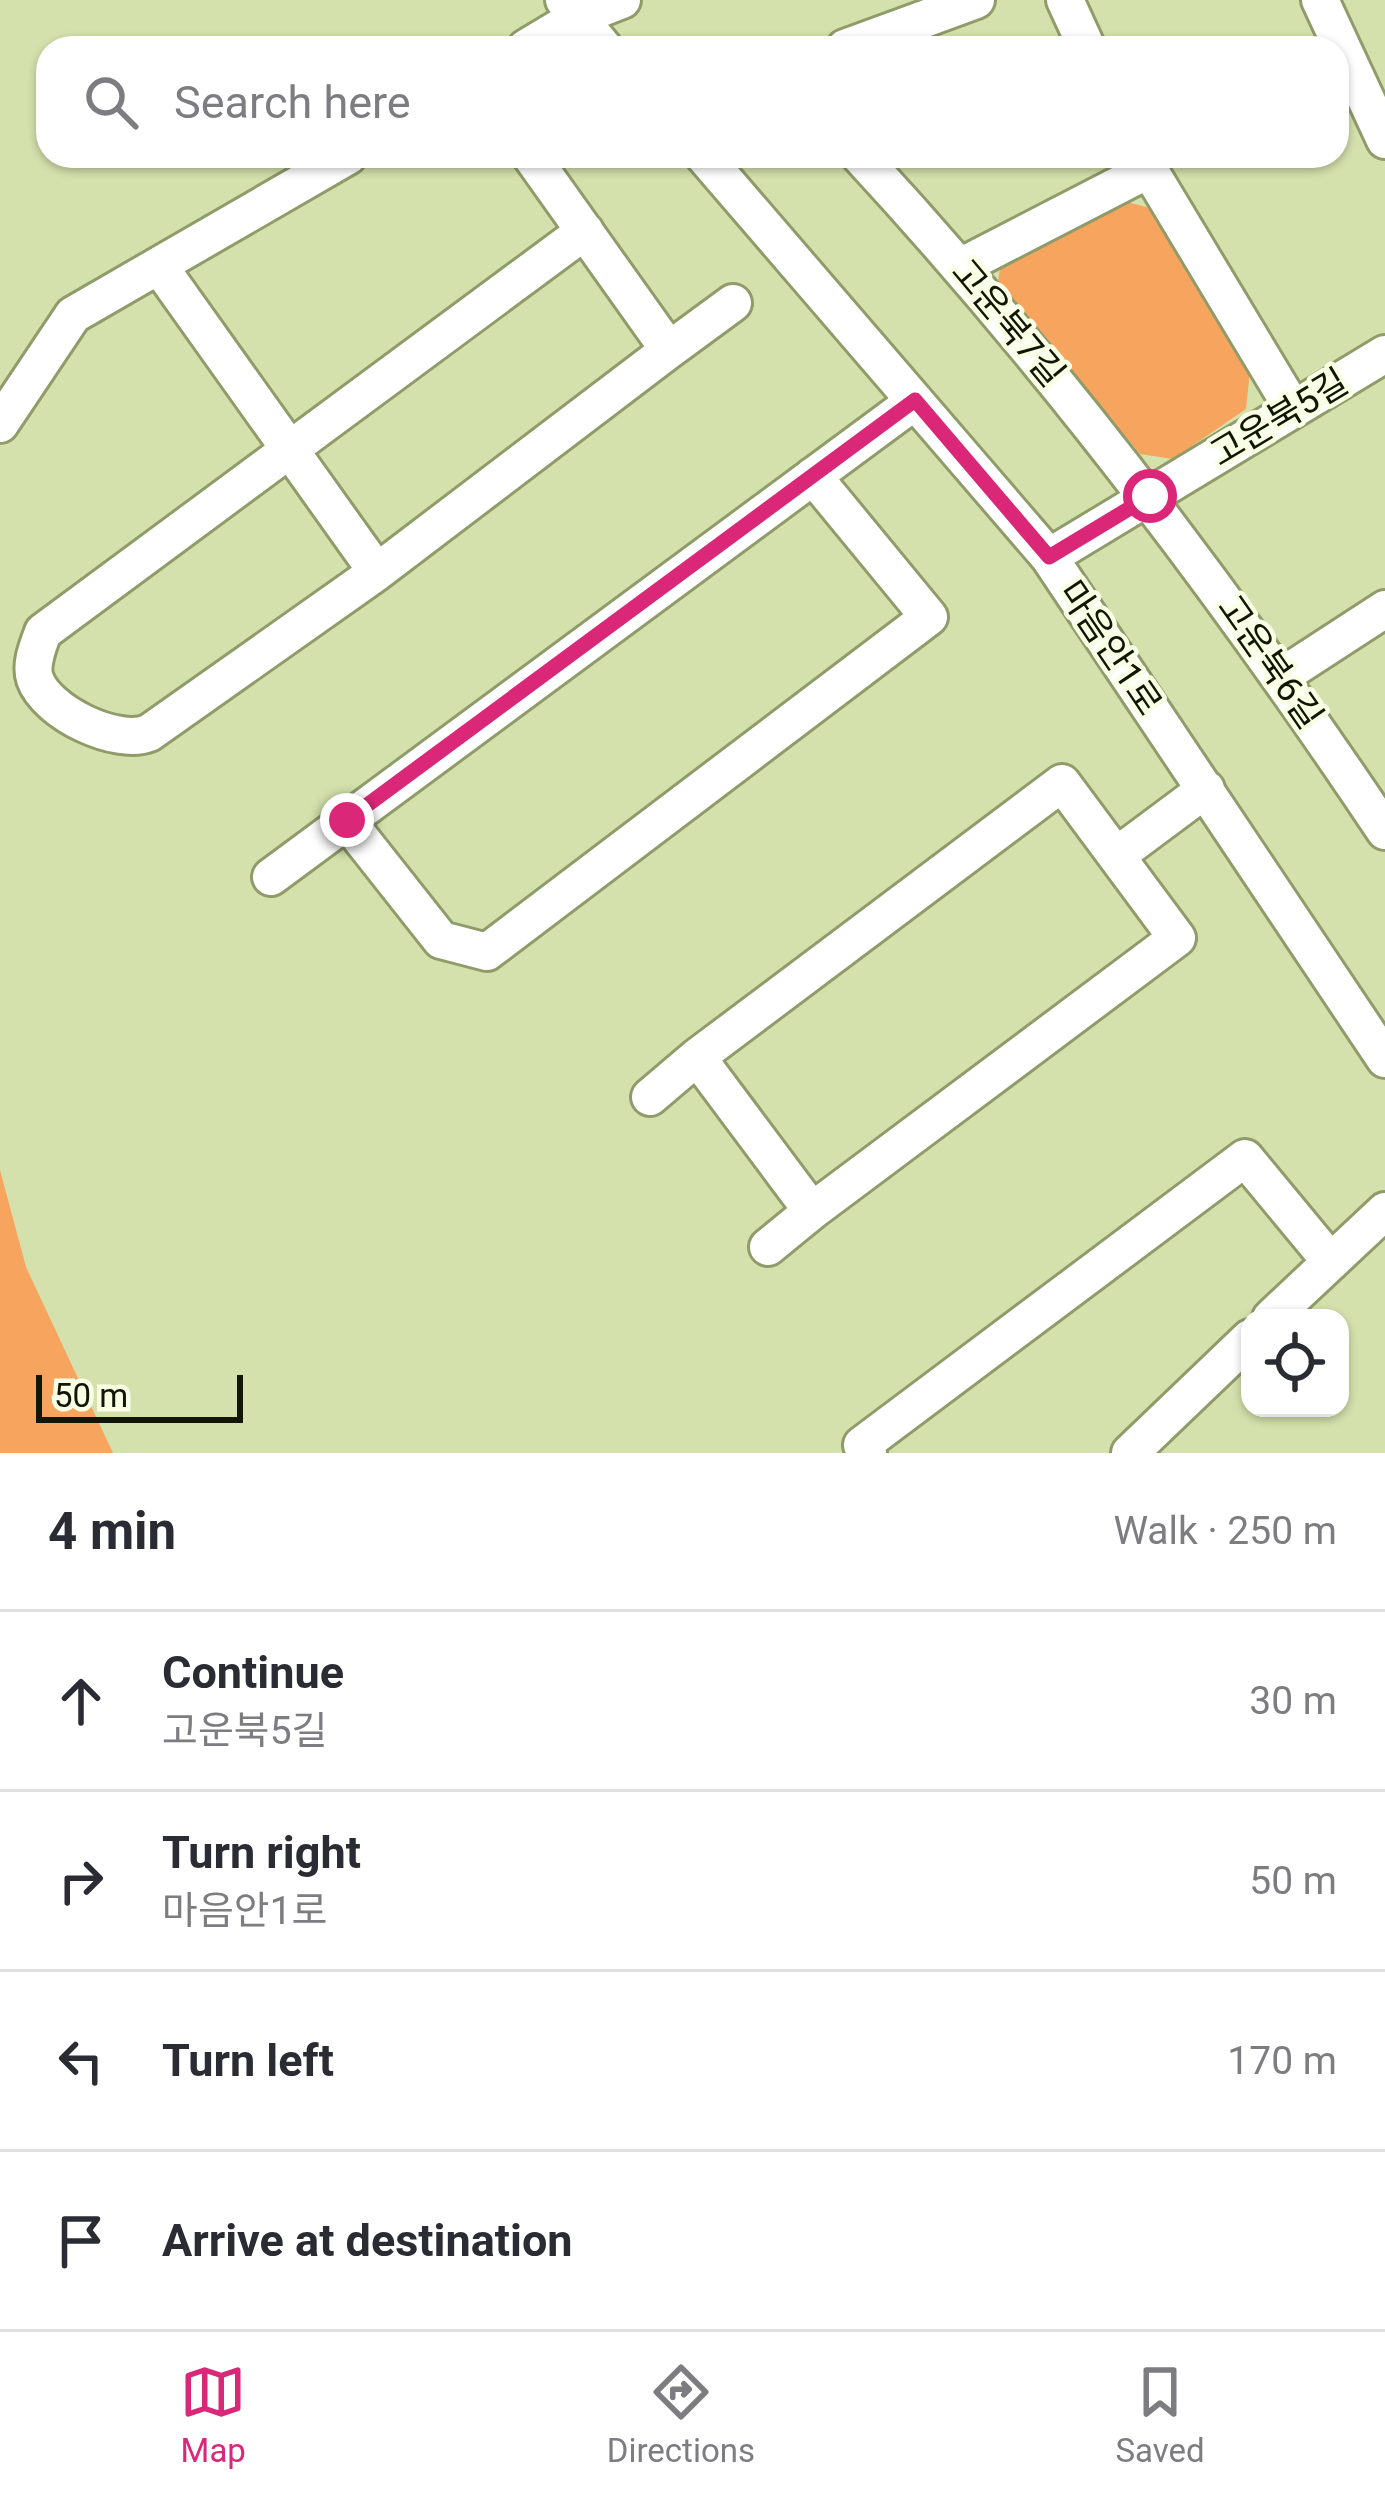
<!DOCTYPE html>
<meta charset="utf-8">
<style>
body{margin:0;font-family:Roboto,"Noto Sans KR",sans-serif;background:#f2f2f3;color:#2b2b33}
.controls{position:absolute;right:36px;bottom:36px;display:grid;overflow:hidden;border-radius:24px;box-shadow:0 3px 9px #0004}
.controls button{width:108px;height:108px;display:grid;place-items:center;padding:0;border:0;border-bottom:3px solid #e1e1e2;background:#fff;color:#2b2b33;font:60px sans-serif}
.scale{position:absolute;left:36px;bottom:30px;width:207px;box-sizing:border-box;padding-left:12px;border:6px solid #111503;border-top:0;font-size:33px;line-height:42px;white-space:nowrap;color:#111503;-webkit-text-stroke:9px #f8ffe4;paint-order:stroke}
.stop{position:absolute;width:36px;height:36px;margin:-27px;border:9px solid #db2777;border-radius:50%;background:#fff}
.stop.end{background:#db2777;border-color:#fff;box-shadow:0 3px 12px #0008}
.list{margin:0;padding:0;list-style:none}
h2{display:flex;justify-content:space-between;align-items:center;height:156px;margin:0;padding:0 48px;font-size:51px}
h2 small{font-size:39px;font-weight:400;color:#7c7c81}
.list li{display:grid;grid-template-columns:78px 1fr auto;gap:36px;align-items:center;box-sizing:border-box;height:180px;padding:0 48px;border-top:3px solid #e1e1e2}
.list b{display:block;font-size:45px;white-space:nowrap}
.list p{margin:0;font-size:39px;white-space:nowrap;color:#7c7c81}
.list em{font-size:39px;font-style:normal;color:#7c7c81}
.icon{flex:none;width:66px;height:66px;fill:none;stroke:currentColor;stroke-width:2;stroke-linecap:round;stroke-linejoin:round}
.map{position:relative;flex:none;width:1385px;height:1453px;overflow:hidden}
.search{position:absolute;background:#fff;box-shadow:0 3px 9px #0004;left:36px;right:36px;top:36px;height:132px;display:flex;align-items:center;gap:30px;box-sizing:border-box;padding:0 42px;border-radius:36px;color:#7c7c81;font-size:45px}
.sheet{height:876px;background:#fff}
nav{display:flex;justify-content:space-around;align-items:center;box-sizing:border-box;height:168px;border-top:3px solid #e1e1e2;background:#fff;font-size:33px;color:#7c7c81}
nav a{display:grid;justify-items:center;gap:6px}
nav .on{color:#db2777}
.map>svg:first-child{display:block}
</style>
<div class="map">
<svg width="1385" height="1453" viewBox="0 0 1385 1453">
<rect width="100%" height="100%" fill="#d4e1ac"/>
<path fill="#f7a45f" d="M1126,202L1155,209L1250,371L1246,409L1173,459L1140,454L998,282L1001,261Z
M0,1170L26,1267L113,1453H0Z"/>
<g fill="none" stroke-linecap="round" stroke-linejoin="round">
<defs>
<path id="minor" d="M564,0L604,48
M1065,0L1087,48
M1320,0L1385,140
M526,48L576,18L622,0
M845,48L976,0
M531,156L669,350L377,572L149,733C117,746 47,713 35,679C30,664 38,646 43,632L585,231
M704,156L1049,557L1385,1059
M860,156C1055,367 1226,593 1385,831
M1141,156L1293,409
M159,266L377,572
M962,266L1148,170
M669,350L733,303
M0,424L73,315L348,156
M1049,557L1385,354
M1282,676L1385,609
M347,821L441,940L487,952L929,617L813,476
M1116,856L1206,789
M271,877L915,401
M650,1097L697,1057L1062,783L1177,938L812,1211L697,1057
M768,1247L812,1211
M1271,1318L1385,1211
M868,1453L862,1445L1245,1158L1331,1262
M1130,1453L1250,1338"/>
</defs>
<use href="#minor" stroke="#8f9b69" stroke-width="42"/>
<use href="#minor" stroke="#fff" stroke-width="36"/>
</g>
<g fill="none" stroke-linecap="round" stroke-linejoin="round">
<path stroke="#db2777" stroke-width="15" d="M347,820L915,400L1049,557L1150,496"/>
</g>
<g text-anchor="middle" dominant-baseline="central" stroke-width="9" stroke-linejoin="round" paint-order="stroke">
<g font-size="36" fill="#111503" stroke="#f8ffe4">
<text transform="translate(1008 323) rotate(50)">고운북7길</text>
<text transform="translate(1279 418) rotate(-31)">고운북5길</text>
<text transform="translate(1110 648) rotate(56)">마음안1로</text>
<text transform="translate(1270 662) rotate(55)">고운북6길</text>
</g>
</g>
</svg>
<div class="controls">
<button><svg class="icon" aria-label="locate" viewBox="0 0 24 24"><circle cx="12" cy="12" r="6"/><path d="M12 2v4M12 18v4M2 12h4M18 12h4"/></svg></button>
</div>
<div class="scale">50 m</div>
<div class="stop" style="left:1150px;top:496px"></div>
<div class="stop end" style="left:347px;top:820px"></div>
<div class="search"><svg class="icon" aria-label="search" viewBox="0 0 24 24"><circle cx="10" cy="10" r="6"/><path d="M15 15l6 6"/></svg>Search here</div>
</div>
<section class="sheet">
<h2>4 min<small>Walk · 250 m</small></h2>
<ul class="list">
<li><svg class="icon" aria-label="ahead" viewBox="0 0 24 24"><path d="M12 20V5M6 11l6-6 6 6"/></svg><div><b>Continue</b><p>고운북5길</p></div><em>30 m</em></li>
<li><svg class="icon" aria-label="right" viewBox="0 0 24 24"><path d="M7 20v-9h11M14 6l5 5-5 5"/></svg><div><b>Turn right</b><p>마음안1로</p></div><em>50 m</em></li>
<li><svg class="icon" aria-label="left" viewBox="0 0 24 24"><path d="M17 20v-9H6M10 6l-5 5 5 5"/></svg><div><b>Turn left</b></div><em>170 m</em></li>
<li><svg class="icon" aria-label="arrive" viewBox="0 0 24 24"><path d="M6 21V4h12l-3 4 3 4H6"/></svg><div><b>Arrive at destination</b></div></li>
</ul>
</section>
<nav>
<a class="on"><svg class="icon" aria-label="map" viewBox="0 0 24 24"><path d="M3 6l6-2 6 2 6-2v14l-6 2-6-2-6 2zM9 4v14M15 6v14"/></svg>Map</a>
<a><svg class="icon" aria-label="directions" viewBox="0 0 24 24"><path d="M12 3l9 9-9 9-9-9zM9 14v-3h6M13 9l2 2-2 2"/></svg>Directions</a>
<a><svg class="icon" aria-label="saved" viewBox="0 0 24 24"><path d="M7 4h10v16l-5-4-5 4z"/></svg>Saved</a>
</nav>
